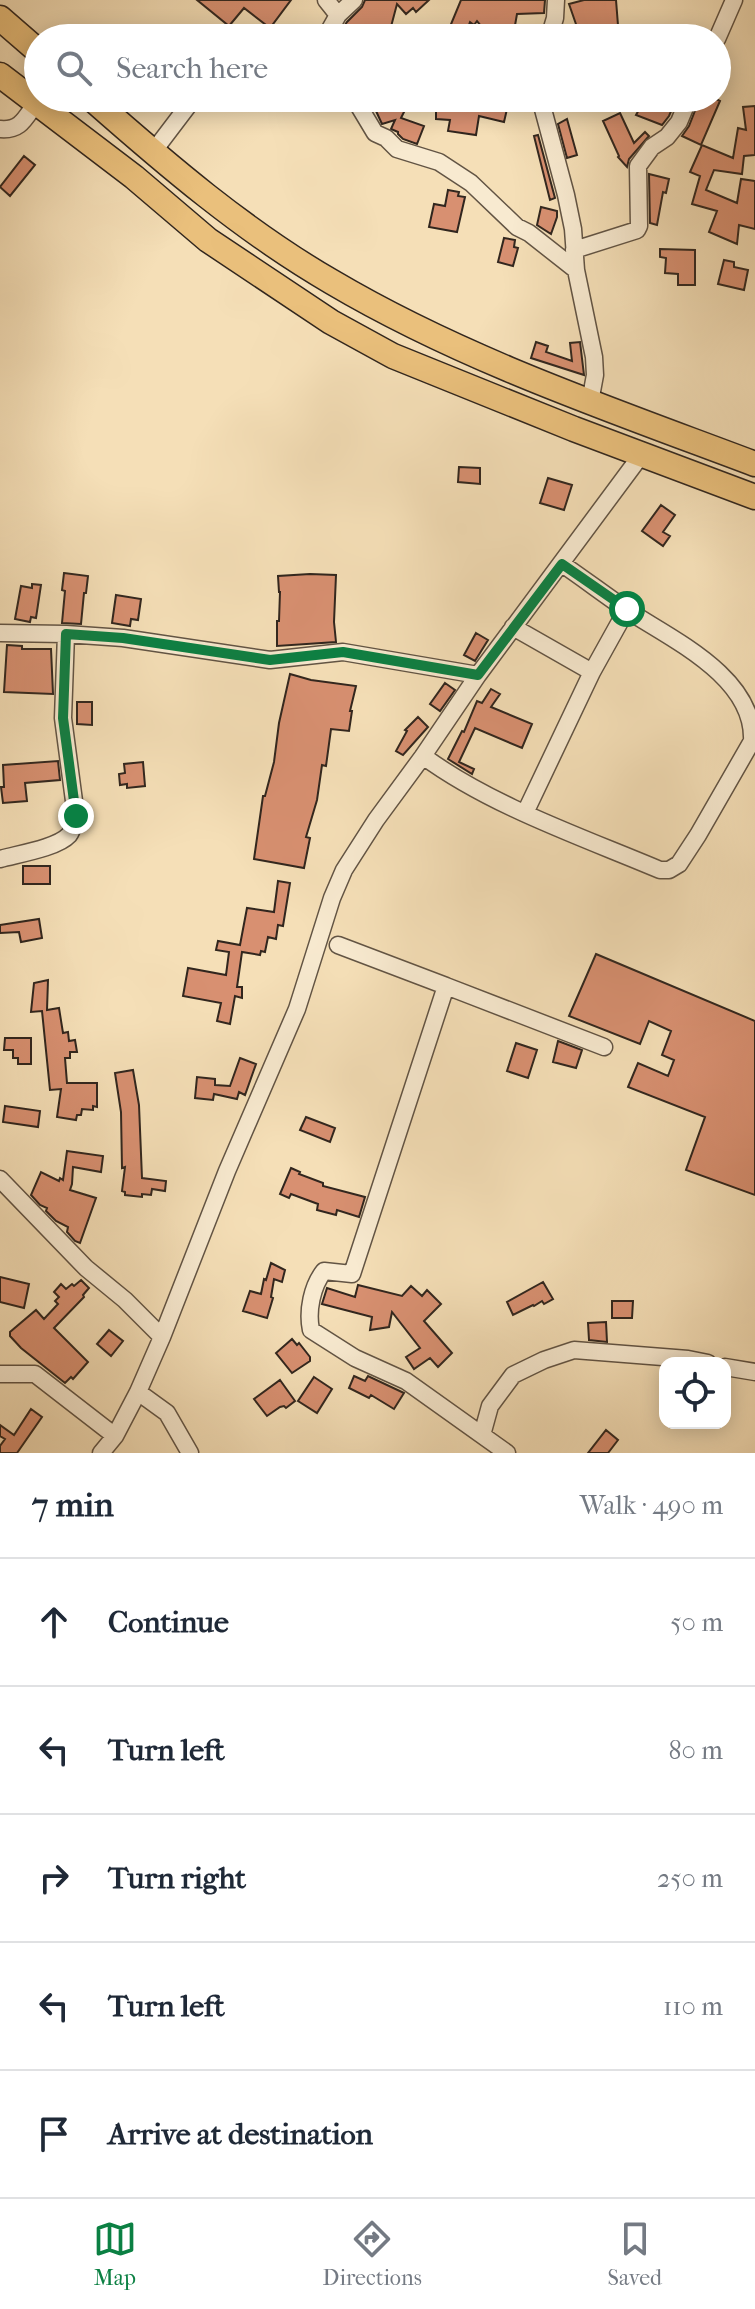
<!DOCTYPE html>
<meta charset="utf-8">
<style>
body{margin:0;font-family:"IM FELL French Canon",serif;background:#f6f6f7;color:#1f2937}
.controls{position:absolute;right:24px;bottom:24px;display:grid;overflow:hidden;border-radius:16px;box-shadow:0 4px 20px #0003}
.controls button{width:72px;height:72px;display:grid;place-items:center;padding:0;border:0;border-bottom:2px solid #e0e1e3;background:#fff;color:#1f2937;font:40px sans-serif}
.stop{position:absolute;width:24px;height:24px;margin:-18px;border:6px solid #0b8043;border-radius:50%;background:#fff}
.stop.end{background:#0b8043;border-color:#fff;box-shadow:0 2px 8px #0008}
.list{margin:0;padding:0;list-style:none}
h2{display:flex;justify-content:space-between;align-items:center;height:104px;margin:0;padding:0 32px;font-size:34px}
h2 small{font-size:26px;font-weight:400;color:#747a83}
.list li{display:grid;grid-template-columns:52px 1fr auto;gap:24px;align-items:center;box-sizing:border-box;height:128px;padding:0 32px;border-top:2px solid #e0e1e3}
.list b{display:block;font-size:30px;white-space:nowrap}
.list em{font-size:26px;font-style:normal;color:#747a83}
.icon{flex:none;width:44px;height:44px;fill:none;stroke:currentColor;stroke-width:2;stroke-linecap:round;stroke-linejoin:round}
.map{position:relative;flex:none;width:755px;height:1453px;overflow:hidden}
.search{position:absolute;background:#fff;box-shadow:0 4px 20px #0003;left:24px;right:24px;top:24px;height:88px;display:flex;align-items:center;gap:20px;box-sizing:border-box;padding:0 28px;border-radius:44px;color:#747a83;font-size:30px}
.sheet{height:744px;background:#fff}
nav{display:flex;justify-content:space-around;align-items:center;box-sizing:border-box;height:112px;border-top:2px solid #e0e1e3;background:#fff;font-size:22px;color:#747a83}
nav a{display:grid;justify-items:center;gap:4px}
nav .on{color:#0b8043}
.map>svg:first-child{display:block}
</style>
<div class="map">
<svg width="755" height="1453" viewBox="0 0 755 1453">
<rect width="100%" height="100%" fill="#f5dfb7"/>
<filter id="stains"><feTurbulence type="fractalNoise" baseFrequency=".0025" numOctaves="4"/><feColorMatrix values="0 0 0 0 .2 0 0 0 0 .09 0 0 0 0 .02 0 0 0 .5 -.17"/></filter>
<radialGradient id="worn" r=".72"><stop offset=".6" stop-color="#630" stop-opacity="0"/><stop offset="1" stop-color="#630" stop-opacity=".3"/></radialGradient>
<path fill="#d89071" stroke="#31261e" stroke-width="2" d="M197,0H291L270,28L244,8L229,26Z
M365,0H429L416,12L413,8L406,14L397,4L388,38L347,35L341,31L347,22L362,7Z
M461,0H545L544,13L517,14L514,31L520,38H491L477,21L474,25L470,22L465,36L449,29Z
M584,0H616L619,38H597L598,35L560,38L562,32L577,27L569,4Z
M370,98H411L401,118L424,126L417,144L403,139L398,134V132L391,129L395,120L382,124Z
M436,98H458L495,103V106L507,109L504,122L479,116L476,135L448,131L450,120L436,119Z
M658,98H677L669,116L662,125L636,115L645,99L654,104Z
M700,98H714L720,101L701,145L682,136L689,126Z
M755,106V155L744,156L742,174L714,170L706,190L737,203L741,179L755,181V229L739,225L737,244L709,232L717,211L692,204L700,176L690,172L702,145L733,158L738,128L746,130L743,107Z
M620,113L634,143L645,132L649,136L629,159L627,167L618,157L619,156L603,121Z
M567,119L577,155L567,158L558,124Z
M538,135L555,198L550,200L534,136Z
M24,156L35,165L10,196L0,187Z
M649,174L669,179L666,193L663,192L657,225L650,223Z
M448,190L459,192L458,196L465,197L457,232L429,227L434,204L445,206Z
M541,207L557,211V217L551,234L537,225Z
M504,238L515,240L514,247L518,248L513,266L498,262Z
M660,249L695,250V285H678V274L665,273L666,258L660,257Z
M724,260L734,262V267L748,270L744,290L718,284Z
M536,342L548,346L546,352L572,361L570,343L580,342L584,375L531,358Z
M459,467L480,468V484L458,482Z
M548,478L572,485L564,510L540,503Z
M661,505L675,515L663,532L670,536L663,546L642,531Z
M64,573L88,576L86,593H84L81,624L62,623L65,591L62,590Z
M310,574L336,575L334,622L336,642L277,646V621H279L280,592H279L278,576Z
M32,584L41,585L36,618L31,617L30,622L15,619L21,586L32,588Z
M116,595L141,599L138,620L131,619L130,626L112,623Z
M476,633L488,640L475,661L464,655Z
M7,645L22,646V649H51L53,694L4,692Z
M290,674L311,680L356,686L350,711H352L349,731L331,729L326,766L322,765L317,800L306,837L310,838L304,868L254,859L263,796H265L274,762L279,723Z
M445,683L455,690L440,711L430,704Z
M491,689L500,694L491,707L532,724L522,748L475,728L459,762L474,769L472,774L448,759L462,731L464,732L477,701L482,703Z
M77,702H92V725L77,724Z
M418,717L428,727L403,755L396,751L407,731L405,730Z
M58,761L60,780L25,783L27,801L3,803L1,787H4L3,765Z
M143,762L145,786L127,788V784L120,785L119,774L125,773L124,764Z
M23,866H50V884H23Z
M278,881L290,883L283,926L278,925L276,939L268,937L265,952L261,951L260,955L242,952L237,987H242V998L235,996L230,1024L217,1021L221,1003L183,996L188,968L226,975L229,952L216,950L218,941L240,945L247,908L274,912Z
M39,919L42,938L21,942L19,932L0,933V925Z
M596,954L755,1021V1195L686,1170L705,1117L628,1087L638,1063L668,1076L674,1060L662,1055L671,1031L649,1021L640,1044L569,1016Z
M48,980L47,1010L59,1008L63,1033L68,1032L69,1041L75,1040L77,1052H70V1058H65L67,1083H97V1107L93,1106V1110L82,1109L81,1115H77L76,1120L57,1117L61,1089L50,1090L42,1011L31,1012L34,983Z
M5,1038H31V1064H18V1058H13V1050H4Z
M558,1041L582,1050L576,1068L553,1062Z
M516,1043L537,1050L528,1078L507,1071Z
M240,1058L256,1064L245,1095L239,1092L237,1099L214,1094L213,1100L195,1098L197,1077L215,1079V1085L230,1086Z
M133,1070L139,1105L142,1178L166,1181L165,1191L152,1189L151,1195L142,1194V1197L125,1195V1192L122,1191L125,1167L122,1168L121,1112L115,1073Z
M5,1106L40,1111L38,1127L3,1122Z
M306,1117L335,1128L330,1142L300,1130Z
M67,1151L103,1156L101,1172L73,1167L72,1184L70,1190L96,1198L80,1243L75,1241L67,1232L68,1227L56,1221L46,1211L47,1208L40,1205L31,1195L41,1172L59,1181L60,1178L63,1180Z
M291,1168L300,1172L299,1174L323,1183V1186L365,1197L359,1217L337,1210L336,1215L317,1210L318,1204L291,1194L289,1198L280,1194Z
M271,1263L285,1270L282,1282L274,1279L271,1297L273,1298L267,1318L243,1311L250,1291L261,1294L264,1279L266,1280Z
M0,1277L29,1284L24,1308L0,1302Z
M81,1280L89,1288L83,1295L84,1297L54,1328L88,1362L73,1379L71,1377L65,1383L21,1348L10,1336V1332L36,1310L44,1319L58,1304L55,1301L59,1297L54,1292L61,1284L66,1289L72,1284L74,1286Z
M543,1282L553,1299L544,1304L542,1301L534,1306L533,1305L513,1315L507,1302Z
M358,1285L402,1296L411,1286L422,1296L427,1290L441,1304L424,1321L452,1353L438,1367L430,1358L414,1369L406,1357L420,1348L392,1312L389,1327L370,1330L372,1317L322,1304L327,1288L355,1297Z
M612,1301H633L632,1318H612Z
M606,1322L607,1342L589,1340L588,1323Z
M109,1330L123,1341L111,1356L97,1344Z
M292,1339L297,1345L299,1343L310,1357V1361L292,1373L276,1353Z
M354,1376L365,1381L368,1376L404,1393L394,1409L371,1395L369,1398L349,1388Z
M314,1377L332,1389L317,1413L298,1401Z
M280,1380L295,1401L286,1408L284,1406L280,1407L267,1416L254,1399Z
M31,1409L42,1417L17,1453H0V1446L5,1439L0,1436V1425L14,1435Z
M606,1430L618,1440L608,1453H588Z"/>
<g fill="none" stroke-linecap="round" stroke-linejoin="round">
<defs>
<path id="minor" d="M326,0L338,15
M325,38L338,15L354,0
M549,38L555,18L556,0
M717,39L734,0
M354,98L375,133L386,138L397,149L439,162L471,183L517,227L529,233L576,270
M540,98L566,195L573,229L576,270L594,357L595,375L590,402
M0,129C21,131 25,118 36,103
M153,152L194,98
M574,250L637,230L639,226L638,166L652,147L667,137L679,122L689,98
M513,627L592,672
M0,633L66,634L123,638L270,660L343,652L478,675
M423,756C491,806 582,837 660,870H669L679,864L698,835L752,741C755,677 671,639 627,610C605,595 584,579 562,564
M525,813L592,672L627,609
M0,859C18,854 57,848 69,835C73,830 74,822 76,816L63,718L66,634
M338,945L446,986L352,1274L324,1271C312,1286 307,1311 311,1330L355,1358L406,1381L507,1453
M446,986L604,1047
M0,1179L86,1268L125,1300L162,1337
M725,1367L755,1372
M0,1374H35L115,1436
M138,1392L167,1413L190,1453
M482,1435L490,1406L513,1375L544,1360L574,1350L688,1359L708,1363
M101,1453L115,1436L138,1392L162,1337L227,1171L297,1009L332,898L344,870L376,820L423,756L478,675L642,454"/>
<path id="highway" d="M0,18L38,51
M0,75L134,177L208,240L331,322L393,356L574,429L755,497
M91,98C167,165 244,231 332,282C464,360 612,410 755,464"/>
</defs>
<use href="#minor" stroke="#625444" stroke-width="19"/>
<use href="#highway" stroke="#31261e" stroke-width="27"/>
<use href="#minor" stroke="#f8ead0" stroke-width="16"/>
<use href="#highway" stroke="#eac07c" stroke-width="24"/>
</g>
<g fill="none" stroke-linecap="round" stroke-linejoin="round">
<path stroke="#0b8043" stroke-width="10" d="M76,816L63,718L66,634L123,638L270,660L343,652L478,675L562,564L627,609"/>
</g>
<rect width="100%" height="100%" filter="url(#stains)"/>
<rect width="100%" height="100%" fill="url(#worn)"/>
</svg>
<div class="controls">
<button><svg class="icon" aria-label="locate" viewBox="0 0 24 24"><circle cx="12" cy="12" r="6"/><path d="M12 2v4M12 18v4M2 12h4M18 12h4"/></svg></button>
</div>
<div class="stop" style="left:627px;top:609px"></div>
<div class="stop end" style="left:76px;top:816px"></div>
<div class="search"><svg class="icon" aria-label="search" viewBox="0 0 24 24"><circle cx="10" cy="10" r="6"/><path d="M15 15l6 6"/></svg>Search here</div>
</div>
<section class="sheet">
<h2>7 min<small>Walk · 490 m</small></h2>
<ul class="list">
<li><svg class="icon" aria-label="ahead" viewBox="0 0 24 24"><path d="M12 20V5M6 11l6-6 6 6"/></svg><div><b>Continue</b></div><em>50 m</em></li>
<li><svg class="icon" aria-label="left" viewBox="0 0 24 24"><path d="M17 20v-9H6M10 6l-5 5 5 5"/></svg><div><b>Turn left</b></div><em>80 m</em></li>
<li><svg class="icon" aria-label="right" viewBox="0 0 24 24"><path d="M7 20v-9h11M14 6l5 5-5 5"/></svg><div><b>Turn right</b></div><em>250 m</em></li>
<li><svg class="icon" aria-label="left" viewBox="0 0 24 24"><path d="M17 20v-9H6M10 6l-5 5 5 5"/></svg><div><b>Turn left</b></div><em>110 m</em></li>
<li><svg class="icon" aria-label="arrive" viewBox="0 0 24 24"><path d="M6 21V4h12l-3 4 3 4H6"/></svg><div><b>Arrive at destination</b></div></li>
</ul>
</section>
<nav>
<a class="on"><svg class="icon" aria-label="map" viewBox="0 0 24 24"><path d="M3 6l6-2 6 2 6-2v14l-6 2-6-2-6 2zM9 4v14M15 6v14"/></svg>Map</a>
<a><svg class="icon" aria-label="directions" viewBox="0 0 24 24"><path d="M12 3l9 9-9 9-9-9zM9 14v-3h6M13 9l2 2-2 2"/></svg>Directions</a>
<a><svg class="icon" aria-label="saved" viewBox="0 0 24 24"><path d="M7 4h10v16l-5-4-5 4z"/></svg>Saved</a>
</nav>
